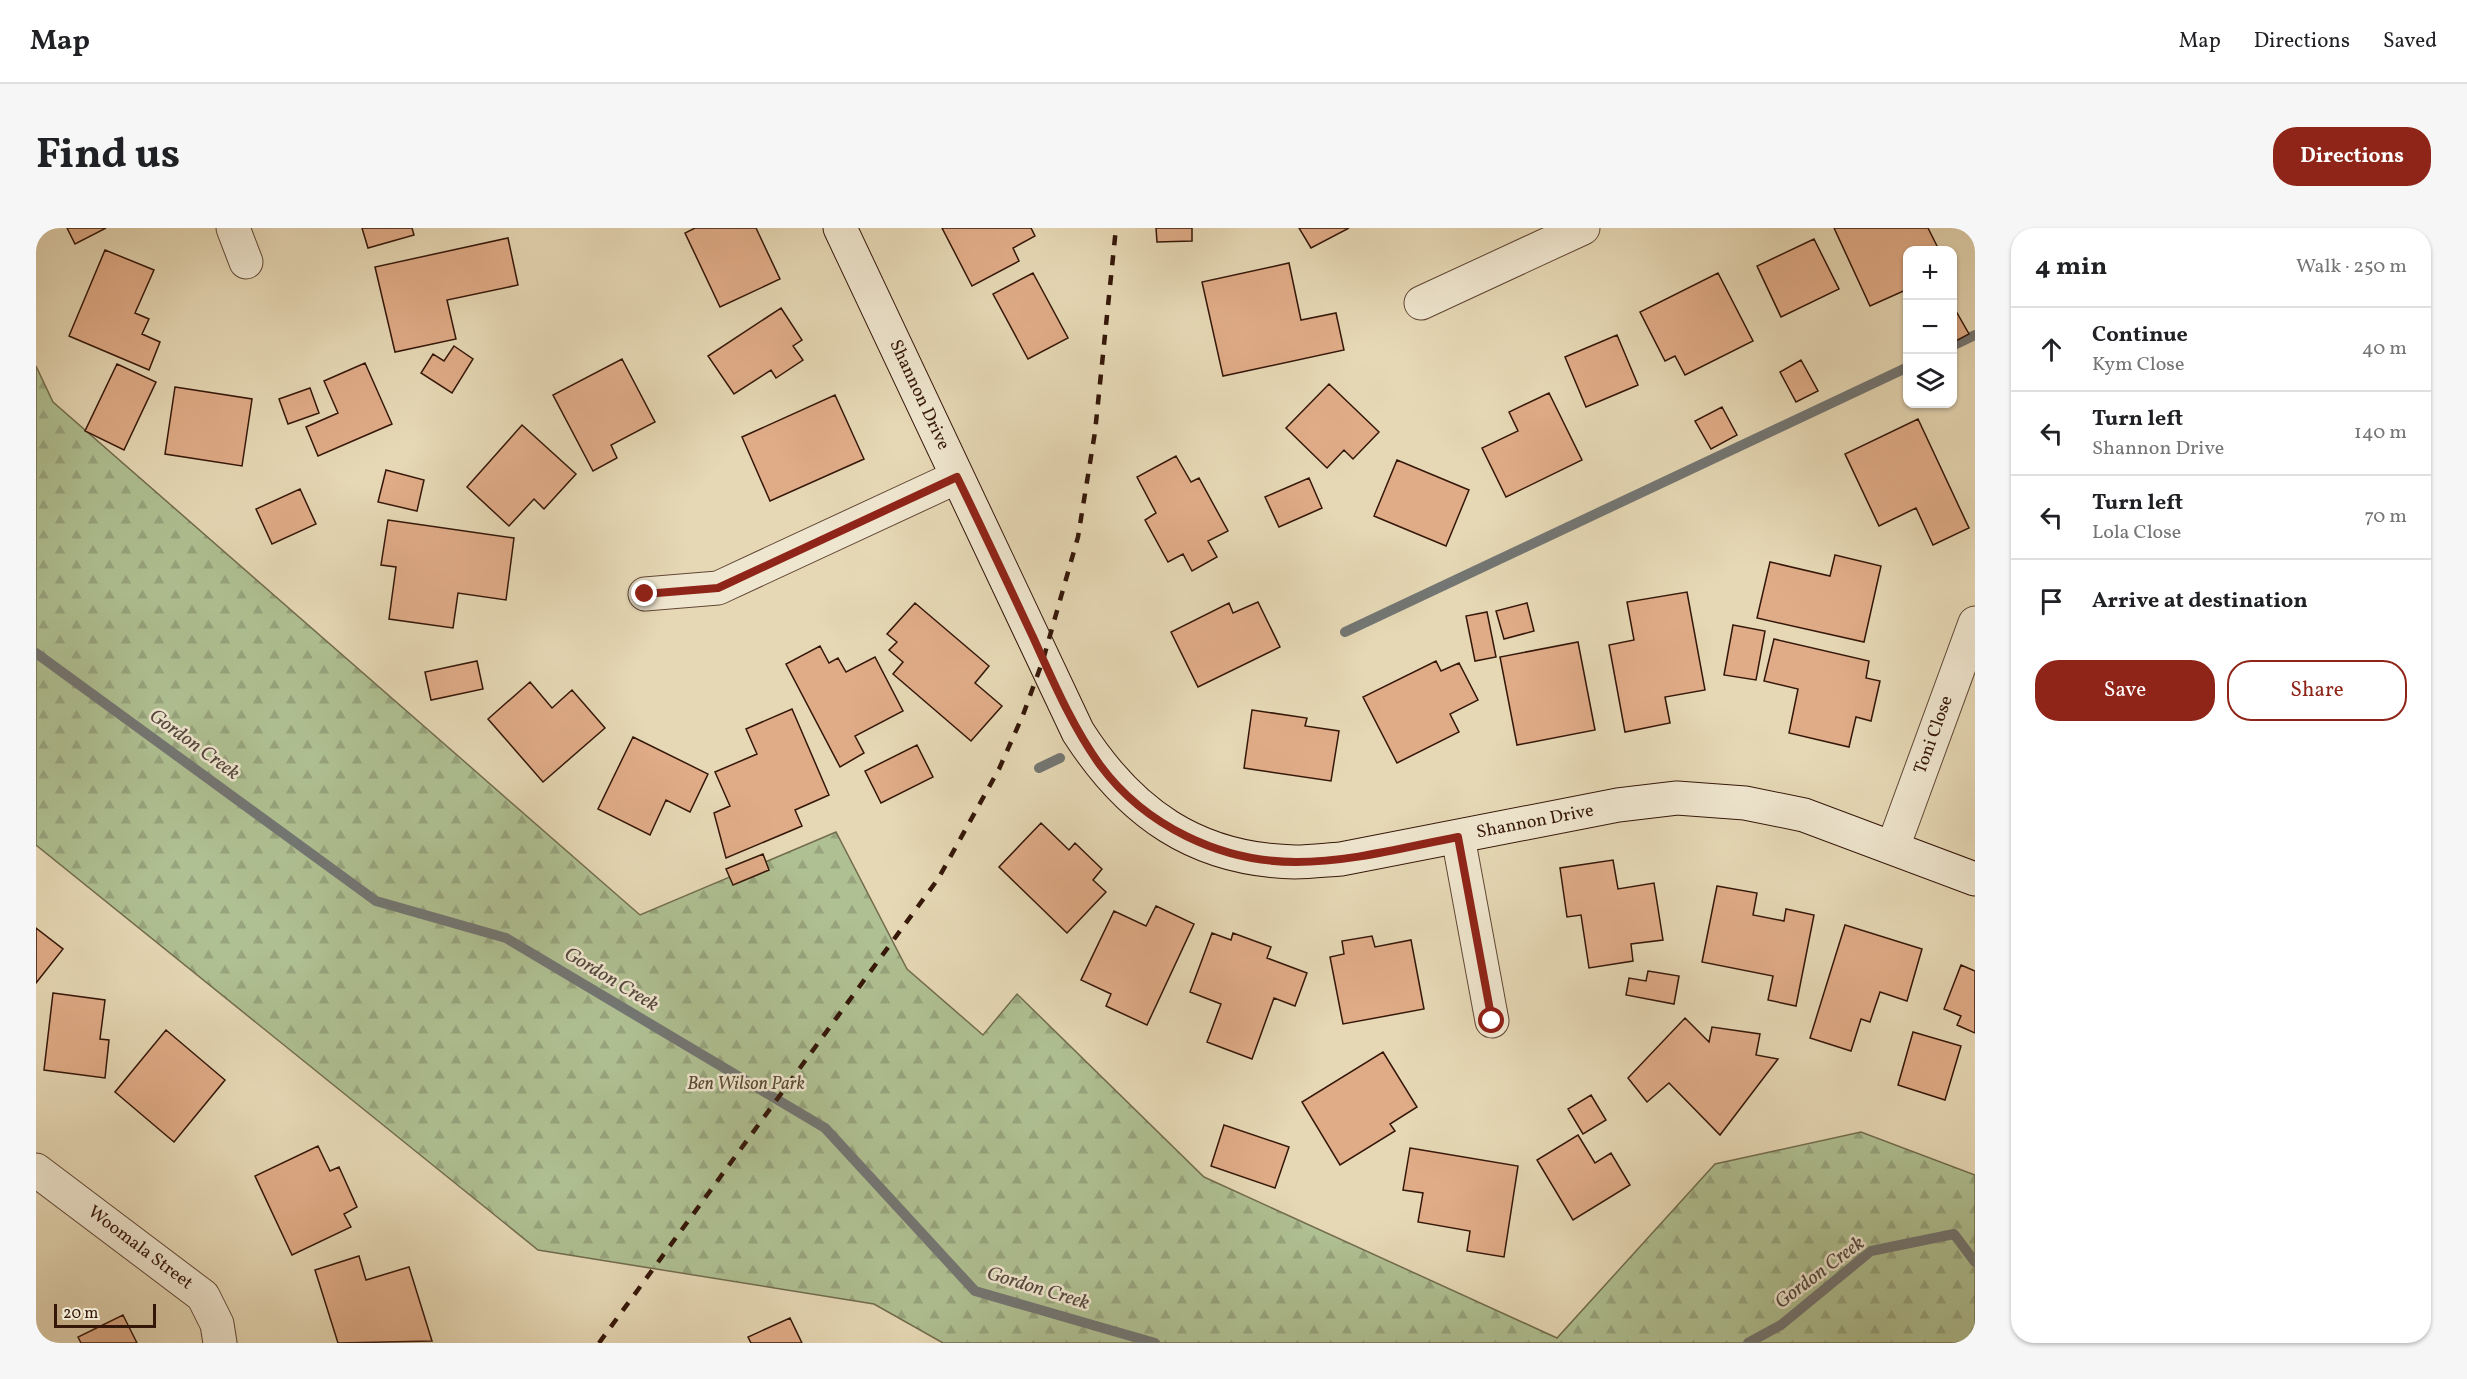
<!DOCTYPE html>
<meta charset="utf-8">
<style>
body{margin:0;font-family:Vollkorn,serif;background:#f6f6f6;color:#202124}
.controls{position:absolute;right:18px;top:18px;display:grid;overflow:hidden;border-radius:12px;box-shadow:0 2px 4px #0004}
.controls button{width:54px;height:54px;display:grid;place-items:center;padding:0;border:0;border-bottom:2px solid #e0e0e0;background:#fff;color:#202124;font:30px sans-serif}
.scale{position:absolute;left:18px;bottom:15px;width:102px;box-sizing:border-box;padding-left:6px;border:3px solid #351709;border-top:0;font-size:16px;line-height:21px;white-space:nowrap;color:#351709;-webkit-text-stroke:4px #efe6cf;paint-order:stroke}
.stop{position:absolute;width:18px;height:18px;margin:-14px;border:4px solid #8f2418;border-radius:50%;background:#fff}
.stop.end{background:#8f2418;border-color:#fff;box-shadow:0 2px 6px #0008}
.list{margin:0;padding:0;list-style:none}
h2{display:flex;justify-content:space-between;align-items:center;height:78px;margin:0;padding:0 24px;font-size:26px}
h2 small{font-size:20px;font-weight:400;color:#757577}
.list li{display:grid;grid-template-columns:39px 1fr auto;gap:18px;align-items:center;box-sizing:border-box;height:84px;padding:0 24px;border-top:2px solid #e0e0e0}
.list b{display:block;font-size:22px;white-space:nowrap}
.list p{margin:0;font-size:20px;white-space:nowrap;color:#757577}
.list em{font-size:20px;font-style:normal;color:#757577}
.actions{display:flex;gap:12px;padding:18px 24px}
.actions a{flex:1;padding:14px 0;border:2px solid #8f2418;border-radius:24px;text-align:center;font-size:21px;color:#8f2418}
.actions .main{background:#8f2418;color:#fff}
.icon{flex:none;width:33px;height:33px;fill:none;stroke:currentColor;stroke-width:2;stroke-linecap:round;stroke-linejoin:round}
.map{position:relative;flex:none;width:1939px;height:1115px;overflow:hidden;border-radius:24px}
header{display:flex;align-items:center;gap:36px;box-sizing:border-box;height:84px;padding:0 30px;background:#fff;border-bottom:2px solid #e0e0e0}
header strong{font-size:28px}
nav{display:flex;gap:33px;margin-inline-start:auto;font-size:21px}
.intro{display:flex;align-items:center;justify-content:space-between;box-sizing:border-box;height:144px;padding:0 36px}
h1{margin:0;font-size:42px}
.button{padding:15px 27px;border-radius:24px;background:#8f2418;color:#fff;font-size:21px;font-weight:700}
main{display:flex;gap:36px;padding:0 36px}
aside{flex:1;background:#fff;border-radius:24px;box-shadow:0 2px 4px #0004}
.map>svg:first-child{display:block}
</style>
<header>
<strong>Map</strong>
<nav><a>Map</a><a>Directions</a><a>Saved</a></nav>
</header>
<div class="intro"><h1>Find us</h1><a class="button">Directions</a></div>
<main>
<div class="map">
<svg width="1939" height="1115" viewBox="0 0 1939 1115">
<defs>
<pattern id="forest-firs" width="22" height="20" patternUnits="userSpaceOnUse" patternTransform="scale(1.5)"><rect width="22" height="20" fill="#afc092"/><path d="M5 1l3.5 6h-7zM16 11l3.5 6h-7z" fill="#97a47d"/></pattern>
</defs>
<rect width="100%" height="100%" fill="#e6d8b5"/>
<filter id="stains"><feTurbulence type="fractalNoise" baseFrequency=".00333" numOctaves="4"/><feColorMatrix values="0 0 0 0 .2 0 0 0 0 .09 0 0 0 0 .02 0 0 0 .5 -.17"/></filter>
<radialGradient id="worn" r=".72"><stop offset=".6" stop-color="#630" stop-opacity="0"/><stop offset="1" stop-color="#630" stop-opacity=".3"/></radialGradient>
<path fill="url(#forest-firs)" stroke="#726c4e" stroke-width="1.5" d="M0,138L17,174L604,687L800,604L871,741L947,807L981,766L1168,949L1521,1110L1679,936L1825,904L1939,947V1115H907L838,1076L502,1022L0,617Z"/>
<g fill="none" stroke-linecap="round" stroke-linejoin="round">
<path stroke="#737673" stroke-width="10" d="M1916,118L1939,107
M1309,404L1872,139
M0,425L340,673L470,710L789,900L939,1063L1119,1115
M1003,540L1024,530
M1712,1115L1745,1097L1835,1023L1918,1006L1939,1034"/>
</g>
<path fill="#e0ac88" stroke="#351709" stroke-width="1.5" d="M31,0H70L39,16Z
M326,0H376L378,7L332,20Z
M659,0H720L744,51L684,79L649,5Z
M906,0H995L999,8L977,20L983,33L936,58Z
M1120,0H1156V13L1121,14Z
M1263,0H1313L1275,20Z
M1798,0H1892L1903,22H1872V61L1834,78Z
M472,10L482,57L411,72L420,111L359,124L339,39Z
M1778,11L1803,61L1745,89L1721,38Z
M69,22L118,42L99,85L113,91L106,106L124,114L113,142L33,108Z
M1253,35L1265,92L1300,85L1308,122L1187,148L1166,54Z
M997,45L1032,110L992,131L957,66Z
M1682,45L1717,113L1649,147L1639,128L1629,133L1604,84Z
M1916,76L1933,106L1916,115Z
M745,80L766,112L757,118L767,132L740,150L735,142L698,166L672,128Z
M1581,107L1602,157L1550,179L1529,129Z
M418,118L437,131L416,165L385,145L397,126L408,133Z
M586,131L619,194L575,217L581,230L557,243L517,167Z
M1765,132L1782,163L1760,174L1744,144Z
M329,135L356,196L282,228L270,199L302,185L288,153Z
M81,136L120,154L88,222L49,203Z
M1293,156L1343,204L1317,231L1308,222L1291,240L1250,200Z
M139,159L216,171L206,238L129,226Z
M274,160L283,185L252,196L243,171Z
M1513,165L1546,232L1470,269L1446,220L1482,203L1473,184Z
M799,167L828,231L734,273L706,209Z
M1686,179L1701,207L1675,221L1659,193Z
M1882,191L1933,300L1897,317L1880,280L1843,298L1809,226Z
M486,197L540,246L508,281L498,271L473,298L431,259Z
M1140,228L1155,254L1163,250L1192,303L1172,313L1181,329L1156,343L1147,326L1132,334L1109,292L1120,285L1101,249Z
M1361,232L1433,262L1410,318L1338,288Z
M350,242L388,252L381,283L342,274Z
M1273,250L1286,280L1243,299L1229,269Z
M264,261L280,296L236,316L220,281Z
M352,292L478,310L470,372L422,365L417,400L353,391L360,339L345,337Z
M1799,327L1845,338L1828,414L1721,390L1734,334L1794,348Z
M1651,364L1669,462L1629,469L1634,495L1589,504L1573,417L1598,412L1591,374Z
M1222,374L1244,419L1162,459L1135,404L1193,375L1197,385Z
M879,375L953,438L939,455L966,478L935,513L857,446L867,434L853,422L861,414L851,406Z
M1491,375L1498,403L1468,411L1460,383Z
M1451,384L1460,429L1439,433L1430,388Z
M1697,397L1729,403L1720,452L1688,447Z
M1738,411L1833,433L1830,450L1844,453L1835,493L1820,489L1813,519L1753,505L1762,461L1728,453Z
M1542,414L1559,502L1481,517L1464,429Z
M784,418L793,435L802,430L810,444L839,429L867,483L819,508L828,525L804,539L750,436Z
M441,433L447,461L395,472L389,444Z
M1400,433L1405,443L1423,435L1442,472L1414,486L1423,504L1361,535L1327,469Z
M494,454L516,480L536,462L569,500L507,554L452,491Z
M756,481L793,567L759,582L766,598L690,630L678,585L694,578L679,544L721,526L710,501Z
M1216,482L1271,490L1269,498L1303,503L1295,553L1208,540Z
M597,509L672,546L654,584L630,572L614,607L562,581Z
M881,517L897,549L845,575L829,543Z
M1005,595L1033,622L1039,615L1066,641L1057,652L1070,664L1031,705L963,639Z
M727,626L733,642L697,657L690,641Z
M1577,632L1582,661L1618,655L1627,712L1595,716L1597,733L1553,740L1545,687L1531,689L1524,640Z
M1681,658L1721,665L1717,687L1748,693L1750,681L1778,687L1760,778L1732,772L1737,748L1666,734Z
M1120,678L1158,696L1111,797L1070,778L1075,766L1045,752L1078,683L1110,698Z
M1809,697L1886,721L1871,773L1844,764L1834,794L1825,791L1815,823L1774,810Z
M0,700L27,721L0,755Z
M1176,705L1195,712L1197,705L1235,719L1231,730L1271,745L1259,778L1238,770L1216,831L1171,814L1185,776L1154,764Z
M1336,708L1339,719L1375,712L1388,781L1307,796L1294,729L1308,726L1306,713Z
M1925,737L1939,743V805L1921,797L1925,788L1908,781Z
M1612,743L1643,748L1638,776L1590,767L1593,750L1610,753Z
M17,765L69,772L64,811L73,812L69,850L8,842Z
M1649,790L1673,814L1676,799L1724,806L1720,827L1742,831L1684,907L1633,855L1611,874L1592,850Z
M130,802L189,852L138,914L79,864Z
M1877,804L1925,818L1909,872L1862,857Z
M1347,824L1381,879L1354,896L1359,903L1304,937L1266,874Z
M1555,867L1570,892L1547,906L1532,881Z
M1188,897L1253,919L1239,960L1175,938Z
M1542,907L1559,935L1575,925L1594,957L1537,992L1501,932Z
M282,918L294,943L303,939L321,979L308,986L315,999L256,1027L219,948Z
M1374,920L1482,938L1468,1029L1431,1023L1434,1003L1382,994L1387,965L1367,962Z
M323,1028L330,1052L373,1039L396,1113L302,1115L279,1042Z
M87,1087L101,1115H45L42,1109Z
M754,1090L766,1115H715L712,1109Z"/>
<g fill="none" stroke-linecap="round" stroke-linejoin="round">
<defs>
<path id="street" d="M197,0L210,34
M1385,75L1547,0
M609,366L682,360L921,249
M1422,609L1456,793
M1857,619L1939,395
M0,942L167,1068L181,1096L184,1115"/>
<path id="secondary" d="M804,0L1042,504C1094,585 1160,632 1259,634C1274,634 1290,632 1305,631L1582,577L1641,570L1709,575L1768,587L1939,651"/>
</defs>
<use href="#street" stroke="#614734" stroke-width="35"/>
<use href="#secondary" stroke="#351709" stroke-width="35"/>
<use href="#street" stroke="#efe6cf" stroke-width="33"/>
<use href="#secondary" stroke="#efe6cf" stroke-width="33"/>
<path stroke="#351709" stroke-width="4.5" stroke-dasharray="10 10" stroke-linecap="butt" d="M563,1115L902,651L963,541L987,487L1007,432L1042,309L1059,204L1080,0"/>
</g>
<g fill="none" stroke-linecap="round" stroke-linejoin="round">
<path stroke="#8f2418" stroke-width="8" d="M609,366L682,360L921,249C947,302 972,356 997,409C1017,453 1036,498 1064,537C1109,598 1185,634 1260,634C1315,634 1369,619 1422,609L1456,793"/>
</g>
<g text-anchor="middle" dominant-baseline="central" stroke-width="5" stroke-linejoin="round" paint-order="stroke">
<g font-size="18" fill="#351709" stroke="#efe6cf">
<text transform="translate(883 167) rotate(65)">Shannon Drive</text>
<text transform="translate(1898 507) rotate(-70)">Toni Close</text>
<text transform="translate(1499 594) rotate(-11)">Shannon Drive</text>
<text transform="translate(104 1020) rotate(37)">Woomala Street</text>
</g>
<g font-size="18" font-style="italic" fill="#5a4a32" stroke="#efe6cf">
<text x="710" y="856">Ben Wilson Park</text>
</g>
<g font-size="20" font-style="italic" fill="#54473e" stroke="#efe6cf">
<text transform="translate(158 517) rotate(36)">Gordon Creek</text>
<text transform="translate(575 752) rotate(31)">Gordon Creek</text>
<text transform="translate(1784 1045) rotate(-37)">Gordon Creek</text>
<text transform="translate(1002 1061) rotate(17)">Gordon Creek</text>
</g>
</g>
<rect width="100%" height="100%" filter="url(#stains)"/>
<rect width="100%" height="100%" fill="url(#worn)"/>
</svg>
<div class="controls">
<button>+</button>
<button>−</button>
<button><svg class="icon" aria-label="layers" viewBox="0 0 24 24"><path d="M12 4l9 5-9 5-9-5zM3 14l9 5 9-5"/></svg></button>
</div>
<div class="scale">20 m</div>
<div class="stop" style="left:1456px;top:793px"></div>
<div class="stop end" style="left:609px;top:366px"></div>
</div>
<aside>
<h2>4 min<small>Walk · 250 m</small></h2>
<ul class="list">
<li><svg class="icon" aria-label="ahead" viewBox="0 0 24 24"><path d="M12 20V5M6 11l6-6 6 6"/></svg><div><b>Continue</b><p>Kym Close</p></div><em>40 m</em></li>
<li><svg class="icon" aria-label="left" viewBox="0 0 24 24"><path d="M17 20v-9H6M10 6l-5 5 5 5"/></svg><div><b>Turn left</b><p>Shannon Drive</p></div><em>140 m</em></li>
<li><svg class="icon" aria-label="left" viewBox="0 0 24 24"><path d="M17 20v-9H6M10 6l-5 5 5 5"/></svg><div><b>Turn left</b><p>Lola Close</p></div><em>70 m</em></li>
<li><svg class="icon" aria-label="arrive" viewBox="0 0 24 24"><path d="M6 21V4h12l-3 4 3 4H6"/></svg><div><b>Arrive at destination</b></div></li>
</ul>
<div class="actions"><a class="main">Save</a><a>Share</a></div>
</aside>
</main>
